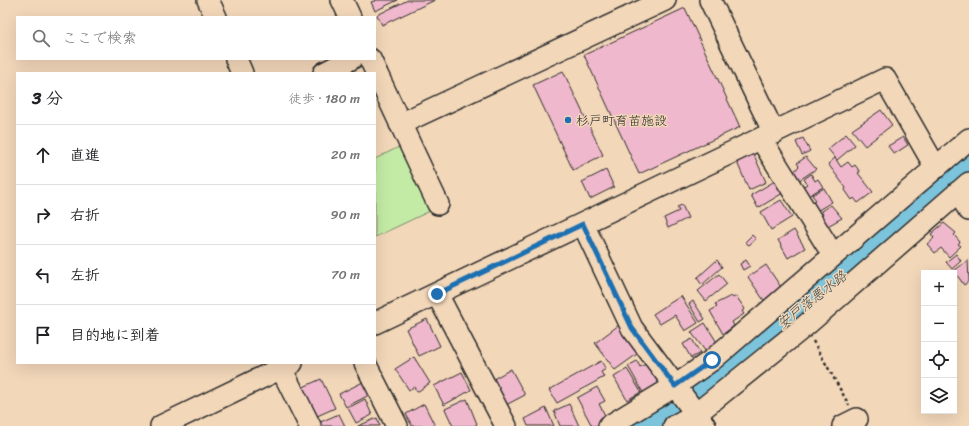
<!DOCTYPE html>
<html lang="ja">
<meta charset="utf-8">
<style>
body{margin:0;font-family:Sriracha,"Klee One",sans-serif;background:#f6f6f6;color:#202124}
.controls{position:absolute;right:12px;bottom:12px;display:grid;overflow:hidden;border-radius:0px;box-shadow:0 4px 16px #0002}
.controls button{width:36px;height:36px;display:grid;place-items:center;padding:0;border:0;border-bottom:1px solid #e0e0e0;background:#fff;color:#202124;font:20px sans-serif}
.stop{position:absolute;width:12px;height:12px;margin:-9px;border:3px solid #1f6fb2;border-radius:50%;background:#fff}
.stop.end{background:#1f6fb2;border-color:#fff;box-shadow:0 1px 4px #0008}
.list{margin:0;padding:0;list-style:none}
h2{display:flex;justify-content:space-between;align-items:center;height:52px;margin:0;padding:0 16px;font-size:17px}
h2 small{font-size:13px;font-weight:400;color:#757577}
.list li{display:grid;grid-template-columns:26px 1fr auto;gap:12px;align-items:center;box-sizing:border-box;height:60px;padding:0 16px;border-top:1px solid #e0e0e0}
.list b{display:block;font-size:15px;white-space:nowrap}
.list em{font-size:13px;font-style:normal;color:#757577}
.icon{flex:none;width:22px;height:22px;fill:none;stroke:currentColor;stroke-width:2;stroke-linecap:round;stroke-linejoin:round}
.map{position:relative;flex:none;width:969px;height:426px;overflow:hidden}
.search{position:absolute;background:#fff;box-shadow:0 4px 16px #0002;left:16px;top:16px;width:360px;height:44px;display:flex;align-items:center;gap:10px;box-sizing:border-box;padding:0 14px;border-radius:0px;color:#757577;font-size:15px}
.panel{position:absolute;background:#fff;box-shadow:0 4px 16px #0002;left:16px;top:72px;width:360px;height:292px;border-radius:0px}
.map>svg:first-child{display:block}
</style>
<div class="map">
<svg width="969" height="426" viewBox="0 0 969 426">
<rect width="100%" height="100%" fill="#f2d7b9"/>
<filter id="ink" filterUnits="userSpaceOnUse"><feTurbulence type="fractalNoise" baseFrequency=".025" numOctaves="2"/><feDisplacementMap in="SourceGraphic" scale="8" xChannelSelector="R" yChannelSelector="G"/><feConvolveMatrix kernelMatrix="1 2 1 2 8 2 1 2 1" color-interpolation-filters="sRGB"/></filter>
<g filter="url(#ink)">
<path fill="#c4eba6" stroke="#788b68" d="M399,147L430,211L375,237V159Z"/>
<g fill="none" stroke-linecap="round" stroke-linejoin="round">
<path stroke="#7cc4dc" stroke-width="26" d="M647,426L660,420L859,262L969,163"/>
</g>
<path fill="#f0b8cc" stroke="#2b2b2b" d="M377,0H398L375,11L371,2Z
M408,0H435L382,25L377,15Z
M685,8L740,127L639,174L584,55Z
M563,71L603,155L573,170L533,85Z
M881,110L892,125L865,146L852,130Z
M846,134L855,145L837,160L828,149Z
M903,137L908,145L894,154L888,146Z
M803,138L810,151L802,155L796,142Z
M753,153L766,182L749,190L736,160Z
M806,157L816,169L798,181L793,173L799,166L797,163Z
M835,158L841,167L848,162L852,167L855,165L860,172L858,173L873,192L858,203L854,198L852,200L845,190L846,188L828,164Z
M606,170L614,187L590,199L582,182Z
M811,174L815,181L818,179L823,187L805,198L802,187L807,184L804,179Z
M775,181L783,193L758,208L751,195Z
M824,188L832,202L815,212L810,203L816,200L812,195Z
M781,200L792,217L771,230L761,212Z
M682,205L688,218L668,228L664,218L679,211L677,207Z
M831,205L842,218L824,228L818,218L823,215L821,211Z
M944,223L956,233L954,235L960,242L958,244L961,246L949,257L941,248L935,253L927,244L934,238L931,234Z
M794,230L805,248L788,258L778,240Z
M752,235L756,239L749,245L745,242Z
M956,254L961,261L952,269L946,262Z
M717,260L722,267L702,285L697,278Z
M746,260L750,266L743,270L740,264Z
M968,260L969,281L964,285L954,271Z
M766,265L783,290L765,302L748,277Z
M719,274L727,284L706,301L698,291Z
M681,296L698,323L685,331L675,315L660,324L653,314Z
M731,296L733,298L736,296L745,309L742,311L744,314L732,322L734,326L723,334L710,311L717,307L715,304Z
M693,301L705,319L700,322L689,304Z
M427,319L440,346L419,356L406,329Z
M705,323L718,344L706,352L691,332Z
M619,325L644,349L615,370L595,343Z
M692,339L700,353L691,358L683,344Z
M414,357L430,383L417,392L414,387L409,390L395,369Z
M601,361L606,369L601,372L604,377L557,403L549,390Z
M637,361L640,367L648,363L663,389L646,398L628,366Z
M511,369L525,395L504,406L490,381Z
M627,369L641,392L627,400L614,377Z
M462,372L471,390L444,405L434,386Z
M321,379L335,408L315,417L301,388Z
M365,381L371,394L346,407L339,394Z
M597,387L605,401L599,404L608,421L599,426H592L577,398Z
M365,399L372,415L356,423L348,408Z
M467,399L477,424L474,426H453L445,409Z
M424,404L435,426H412L406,414Z
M569,404L579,426H560L554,411Z
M546,408L554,426H528L525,419Z
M339,414L345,426H319L318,423Z
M377,418L380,426H358Z"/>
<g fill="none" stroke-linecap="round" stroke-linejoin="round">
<defs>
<path id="minor" d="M208,0L216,17
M342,0L350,17
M710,0L774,133
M236,59L242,73
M370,59L438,204
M324,73L351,59
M400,124L665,0
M761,139L833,255
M958,192L969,210
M583,224L632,328L705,426
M437,294L506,426
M375,323L885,79L936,168
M365,363L397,426
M281,368L310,426
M161,426L292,363
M609,426L675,386L712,360L969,139
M674,426L696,414L805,326L969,183
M843,426L857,419"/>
</defs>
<use href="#minor" stroke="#2b2b2b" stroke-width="24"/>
<path stroke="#2b2b2b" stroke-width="2.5" stroke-dasharray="3 3" stroke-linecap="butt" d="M813,341L849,405"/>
<use href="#minor" stroke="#f2d7b9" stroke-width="21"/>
</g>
</g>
<g fill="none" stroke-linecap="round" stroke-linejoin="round" filter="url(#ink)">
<path stroke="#1f6fb2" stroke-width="5" d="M437,294L583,224L632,328L675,386L712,360"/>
</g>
<circle fill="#1f6fb2" stroke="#f2d7b9" stroke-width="1.5" cx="568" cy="120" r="4"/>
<g text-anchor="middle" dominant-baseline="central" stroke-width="3" stroke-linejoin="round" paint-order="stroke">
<g font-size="13" fill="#2b2b2b" stroke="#f2d7b9" text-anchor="start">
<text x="576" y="120">杉戸町育苗施設</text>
</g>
<g font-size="14" font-style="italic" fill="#3b4a4e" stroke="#f2d7b9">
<text transform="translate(812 300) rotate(-38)">安戸落悪水路</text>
</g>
</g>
</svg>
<div class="controls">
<button>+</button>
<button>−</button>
<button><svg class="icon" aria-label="locate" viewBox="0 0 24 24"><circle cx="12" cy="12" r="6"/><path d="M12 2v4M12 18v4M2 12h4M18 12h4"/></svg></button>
<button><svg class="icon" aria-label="layers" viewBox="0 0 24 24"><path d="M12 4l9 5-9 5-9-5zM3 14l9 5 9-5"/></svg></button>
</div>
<div class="stop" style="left:712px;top:360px"></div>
<div class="stop end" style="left:437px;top:294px"></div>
<div class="search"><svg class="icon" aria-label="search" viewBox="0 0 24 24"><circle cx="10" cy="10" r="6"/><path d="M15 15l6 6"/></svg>ここで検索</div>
<section class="panel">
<h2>3 分<small>徒歩 · 180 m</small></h2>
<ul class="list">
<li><svg class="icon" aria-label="ahead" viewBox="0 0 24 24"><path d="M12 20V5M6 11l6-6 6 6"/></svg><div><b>直進</b></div><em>20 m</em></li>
<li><svg class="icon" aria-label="right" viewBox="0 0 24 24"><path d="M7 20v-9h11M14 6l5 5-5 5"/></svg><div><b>右折</b></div><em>90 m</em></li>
<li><svg class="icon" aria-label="left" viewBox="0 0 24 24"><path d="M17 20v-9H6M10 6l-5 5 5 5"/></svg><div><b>左折</b></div><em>70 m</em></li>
<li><svg class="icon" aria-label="arrive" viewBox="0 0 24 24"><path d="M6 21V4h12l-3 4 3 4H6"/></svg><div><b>目的地に到着</b></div></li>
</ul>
</section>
</div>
